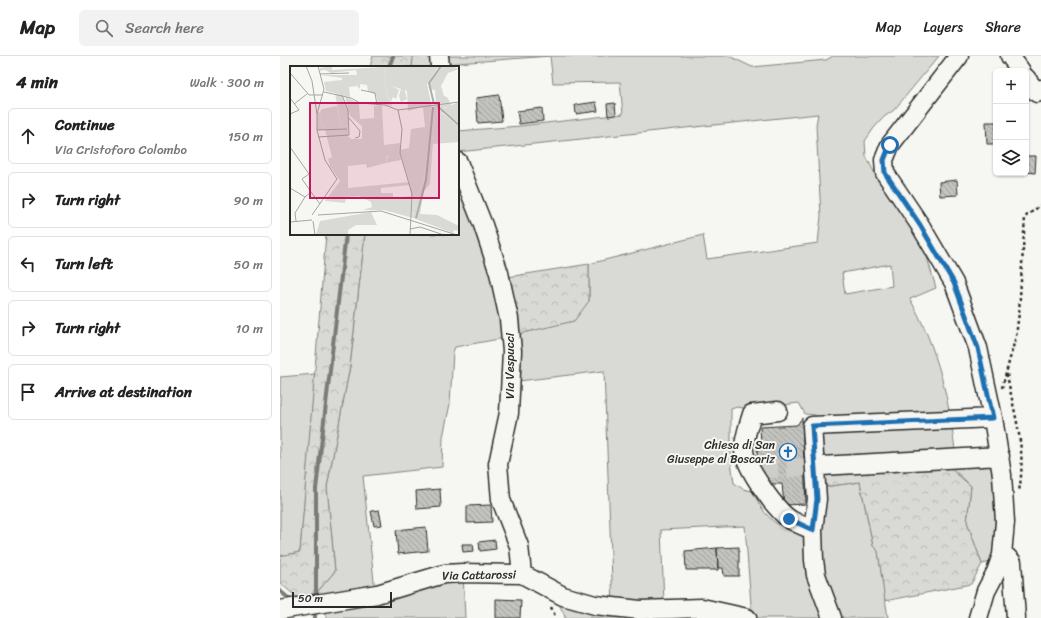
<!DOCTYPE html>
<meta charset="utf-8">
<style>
body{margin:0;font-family:Sriracha,sans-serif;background:#f2f2f2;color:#222}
.controls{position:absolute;right:12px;top:12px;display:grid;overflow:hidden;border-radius:6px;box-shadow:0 1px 3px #0004}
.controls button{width:36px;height:36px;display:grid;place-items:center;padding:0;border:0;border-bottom:1px solid #e0e0e0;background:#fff;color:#222;font:20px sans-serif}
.scale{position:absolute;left:12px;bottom:10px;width:100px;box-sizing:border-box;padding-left:4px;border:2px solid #2b2b2b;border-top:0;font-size:11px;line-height:14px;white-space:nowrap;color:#2b2b2b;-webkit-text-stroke:3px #f6f6f2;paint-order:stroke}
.stop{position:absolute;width:12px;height:12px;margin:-9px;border:3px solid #1f6fb2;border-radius:50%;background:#fff}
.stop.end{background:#1f6fb2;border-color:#fff;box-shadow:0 1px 4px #0008}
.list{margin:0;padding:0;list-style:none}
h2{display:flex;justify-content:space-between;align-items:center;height:52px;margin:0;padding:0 16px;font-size:17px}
h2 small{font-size:13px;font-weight:400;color:#767676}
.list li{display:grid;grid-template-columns:26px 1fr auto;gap:12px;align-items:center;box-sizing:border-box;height:56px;margin:0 8px 8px;padding:0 8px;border:1px solid #e0e0e0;border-radius:6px}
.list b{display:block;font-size:15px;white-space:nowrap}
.list p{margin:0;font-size:13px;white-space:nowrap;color:#767676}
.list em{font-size:13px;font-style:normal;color:#767676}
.icon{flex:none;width:22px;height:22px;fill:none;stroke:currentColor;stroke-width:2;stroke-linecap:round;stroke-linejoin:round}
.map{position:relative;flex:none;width:761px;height:562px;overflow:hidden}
header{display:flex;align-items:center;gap:24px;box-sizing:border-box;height:56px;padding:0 20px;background:#fff;border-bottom:1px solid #e0e0e0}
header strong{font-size:19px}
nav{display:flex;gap:22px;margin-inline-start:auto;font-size:14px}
.search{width:280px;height:36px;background:#f2f2f2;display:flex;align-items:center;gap:10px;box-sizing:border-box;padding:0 14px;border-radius:6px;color:#767676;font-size:15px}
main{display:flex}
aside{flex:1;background:#fff}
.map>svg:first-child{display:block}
</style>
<header>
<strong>Map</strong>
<div class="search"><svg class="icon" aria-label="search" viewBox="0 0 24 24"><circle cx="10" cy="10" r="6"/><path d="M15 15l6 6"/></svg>Search here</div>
<nav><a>Map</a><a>Layers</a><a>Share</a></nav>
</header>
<main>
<aside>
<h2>4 min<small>Walk · 300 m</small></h2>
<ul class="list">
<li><svg class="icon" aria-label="ahead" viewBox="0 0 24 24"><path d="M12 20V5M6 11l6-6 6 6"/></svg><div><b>Continue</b><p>Via Cristoforo Colombo</p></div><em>150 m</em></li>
<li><svg class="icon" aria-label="right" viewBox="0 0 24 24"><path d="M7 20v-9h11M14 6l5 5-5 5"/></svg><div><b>Turn right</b></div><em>90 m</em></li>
<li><svg class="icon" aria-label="left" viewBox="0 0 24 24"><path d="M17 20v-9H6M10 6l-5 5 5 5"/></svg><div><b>Turn left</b></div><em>50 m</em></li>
<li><svg class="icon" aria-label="right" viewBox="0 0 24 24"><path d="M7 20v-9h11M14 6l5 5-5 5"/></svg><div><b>Turn right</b></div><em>10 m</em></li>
<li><svg class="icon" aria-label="arrive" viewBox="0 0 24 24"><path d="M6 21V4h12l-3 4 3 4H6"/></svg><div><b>Arrive at destination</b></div></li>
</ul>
</aside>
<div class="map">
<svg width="761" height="562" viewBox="0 0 761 562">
<defs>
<pattern id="forest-crowns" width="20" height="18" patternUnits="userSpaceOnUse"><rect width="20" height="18" fill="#d9d9d5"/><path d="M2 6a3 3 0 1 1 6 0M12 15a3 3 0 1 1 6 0" fill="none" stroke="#babab7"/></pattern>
<pattern id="building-back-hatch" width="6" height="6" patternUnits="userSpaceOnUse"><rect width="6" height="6" fill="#c3c3c0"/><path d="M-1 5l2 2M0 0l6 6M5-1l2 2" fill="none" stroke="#9f9f9c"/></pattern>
</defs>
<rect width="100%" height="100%" fill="#f6f6f2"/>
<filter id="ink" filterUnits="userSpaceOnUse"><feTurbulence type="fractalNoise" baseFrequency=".025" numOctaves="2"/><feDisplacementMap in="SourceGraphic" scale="8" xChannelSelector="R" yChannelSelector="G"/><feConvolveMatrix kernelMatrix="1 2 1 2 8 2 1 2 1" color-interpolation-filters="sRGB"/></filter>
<g filter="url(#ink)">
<path fill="#d9d9d5" stroke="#828280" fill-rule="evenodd" d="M133,0H159L160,11H132Z
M160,0H449L472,11L546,4L553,0H659L614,54L604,61L594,72L585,85L586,100L595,118L644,191L656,232L630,243C658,293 670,346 676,403L720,400L721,504L702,508L687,466L691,430L664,404L538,407L540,367L535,359L525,358L519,347L469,353L457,351L451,353V405L454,427L463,433L472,435C479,447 484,459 496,467C509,474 516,470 525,484L546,562H472L465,470L381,474L384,547L333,551L324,315L230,326V281L175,291L173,296L170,348L163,381L162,411L83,420L95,535L183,517L185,562H47L40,548L38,535L55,515L47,431L70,310L85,178H178V106L231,280L309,245V208L423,179L427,203L538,187L541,160L536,69L538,58L178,96V75L240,70L343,58L340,26L273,27L270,0L163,8ZM610,208L612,230L565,238L562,217Z
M35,318L20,496L0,500V321Z
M580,426L593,490L598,495L608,562H552L536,519V432Z
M278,546L357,562H285L284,558Z"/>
<path fill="url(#forest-crowns)" stroke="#828280" d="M93,0H133L132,11H90Z
M46,178H85L70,310L47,431L55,515L38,535L20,544L0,527V500L20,496Z
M309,208V245L294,265L230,280L221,222Z
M658,397L672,414L691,430L687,466L702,508L691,528L605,545L598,495L593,490L580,426L536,432L535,410Z"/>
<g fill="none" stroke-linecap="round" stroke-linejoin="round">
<path stroke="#7a7a78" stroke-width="4" d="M109,11L113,0
M0,535L13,546
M36,544V433L66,178
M35,562V552"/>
</g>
<path fill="url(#building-back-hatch)" stroke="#2b2b2b" d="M219,39L222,65L198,67L196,42Z
M316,46L318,55L296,58L295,49Z
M335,47L336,59L328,60L327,48Z
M262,52L263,65L239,68L237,55Z
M706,66H716V88H707Z
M746,100H756L755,117L746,116Z
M677,124L678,139L660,140L659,126Z
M522,362L526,448L504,449L502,428H486L485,412H478L477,390L481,389L480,371L517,369Z
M160,433L161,451L137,453L136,435Z
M211,449L212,466L187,467V450Z
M99,454L102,469L94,470L91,455Z
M146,471L148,495L118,498L116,474Z
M215,484L216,493L200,495L199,486Z
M182,488H193L194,495L183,496Z
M459,491V520H444L443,512H438L437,492Z
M437,492L438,514H406L405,495Z
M216,543L241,544L240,562H216Z"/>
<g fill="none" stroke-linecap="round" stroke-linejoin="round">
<path stroke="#cdcdca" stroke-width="18" stroke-dasharray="18 9" stroke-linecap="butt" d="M480,414L541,410"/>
<defs>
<path id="minor" d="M159,0L160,11
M679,0L610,89L604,104L605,117L640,169L674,227L698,292L713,362L722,419L725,466L722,499L716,516L706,535L698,562
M730,0L741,15
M746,22L757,37L761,33
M178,106L203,169L219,217L229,263L232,295L229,357L218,408L221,444L239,490L242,518
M498,355L472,358C469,369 463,384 464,395C466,412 496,455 511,464C518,468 526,471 533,474
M541,410L720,400
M722,499L727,501L732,506L736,562
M0,554L97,538L164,518L183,517L242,518L283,540L315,549L360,554L422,552L467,562
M552,562L536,519L534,504L533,474L537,443L532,370L713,362"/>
</defs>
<use href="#minor" stroke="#2b2b2b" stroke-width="21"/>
<path stroke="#2b2b2b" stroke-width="2.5" stroke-dasharray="3 3" stroke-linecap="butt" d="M727,318C734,359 747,392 739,435
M722,332L736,280L739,257L745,161L761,149
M271,551L276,562"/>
<use href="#minor" stroke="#f6f6f2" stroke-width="18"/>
</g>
</g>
<g fill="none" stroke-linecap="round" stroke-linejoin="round" filter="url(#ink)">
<path stroke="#1f6fb2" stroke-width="5" d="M509,463L533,474L537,443L532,370L713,362L698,292L674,227L640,169L605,117L604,104L610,89"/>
</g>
<defs>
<symbol id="church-ring" viewBox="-11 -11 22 22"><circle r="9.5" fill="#f6f6f2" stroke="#1f6fb2" stroke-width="1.5"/><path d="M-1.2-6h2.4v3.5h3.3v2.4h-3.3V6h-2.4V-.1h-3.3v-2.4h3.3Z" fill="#1f6fb2"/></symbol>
</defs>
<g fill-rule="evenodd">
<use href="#church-ring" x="498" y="386" width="20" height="20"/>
</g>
<g text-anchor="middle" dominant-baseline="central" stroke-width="4" stroke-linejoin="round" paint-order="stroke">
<g font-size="12" fill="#2b2b2b" stroke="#f6f6f2">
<text transform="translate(230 310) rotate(-90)">Via Vespucci</text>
<text transform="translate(199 519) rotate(-1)">Via Cattarossi</text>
</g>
<g font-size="12" fill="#2b2b2b" stroke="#f6f6f2" text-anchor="end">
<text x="495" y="389">Chiesa di San<tspan x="495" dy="14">Giuseppe al Boscariz</tspan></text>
</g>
</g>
<g transform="translate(10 10)">
<rect width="169" height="169" fill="#f6f6f2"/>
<path d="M42,0V4L94,1L97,29L102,40L88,37L86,29L78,25L77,19L70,18V23L67,20L59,21L60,31L36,25L34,16L52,14V12L32,9H67L66,4L41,7L35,4L30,5V2ZM105,0L148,1L137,18L142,42L139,45L141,59L133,116L126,130L123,152L94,144H73L82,141L81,136L69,130L56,131L55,137L35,135L50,115L40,100L38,93L42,91L35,64H27V47L30,46L32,59L37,64L58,63V70L61,73H72V60L60,50L55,30L69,38L70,53L84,52V40L92,39L94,79L110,77V84L119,82L121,63L135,61L133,41L118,45L117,25L102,20L100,8L105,6ZM110,85L119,116L58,122V100L76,98L77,102L96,97L97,90ZM120,119L121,130L103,132V127H91V122ZM45,27L52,29L58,44V59L51,60ZM169,36V57L146,39L155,42ZM152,47L169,60V76L143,78L145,48Z" fill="#d9d9d5" fill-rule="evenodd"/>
<path d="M105,0V6L101,8L102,20L109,24L106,33L103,31L101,36L97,29L94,1ZM147,0H162L169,3L158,7L151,20L154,30L157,31L162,40L152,42L146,39L145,24L139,23V17L149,3ZM114,22L117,33L111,36L109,30L111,23ZM47,40L51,60L58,59V63L38,65L32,59L30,46L32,43ZM145,40L153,47L145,48L140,118L134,125L130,148L147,149L169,160V165L164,164L163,167L123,152L126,130L133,116L141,59L139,45ZM110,85L111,94L96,97L99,87ZM81,146L87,159H66L58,164V169H26L30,155Z" fill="#d9d9d5"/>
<path fill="none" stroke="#aeaeab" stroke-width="2" d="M144,38L139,17L151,0M147,40L169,59M126,152L136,114L143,41"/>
<path fill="none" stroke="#a5a5a2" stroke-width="1" d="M16,0L22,15L27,48M1,8L19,29H33M30,8L59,7M71,24L85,27L87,39M34,26L61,32L70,37L95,39L108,44L169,36M0,32L9,44L0,48M4,38L17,28M108,44L112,63L110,87L122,128L120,169M59,52L70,65L69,71L65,72M27,64L57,63M28,71L59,69L58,44L52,29M0,81L19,108L12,113L21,126M0,122L15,131L21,126L30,138M22,149L47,113L35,94L27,64V48L34,23L28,0M28,149L91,145L167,169M6,155L5,147L15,131M23,155L25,169M0,156L22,154M120,163L130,161L154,169"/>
<path fill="#c2185b" fill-opacity="0.15" stroke="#c2185b" stroke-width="2" d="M20,37H149V132H20Z"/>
<rect width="169" height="169" fill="none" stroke="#2b2b2b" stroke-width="2"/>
</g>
</svg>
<div class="controls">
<button>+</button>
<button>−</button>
<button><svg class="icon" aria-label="layers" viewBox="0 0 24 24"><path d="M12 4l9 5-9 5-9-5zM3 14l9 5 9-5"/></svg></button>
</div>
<div class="scale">50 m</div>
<div class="stop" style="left:610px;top:89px"></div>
<div class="stop end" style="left:509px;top:463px"></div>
</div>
</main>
